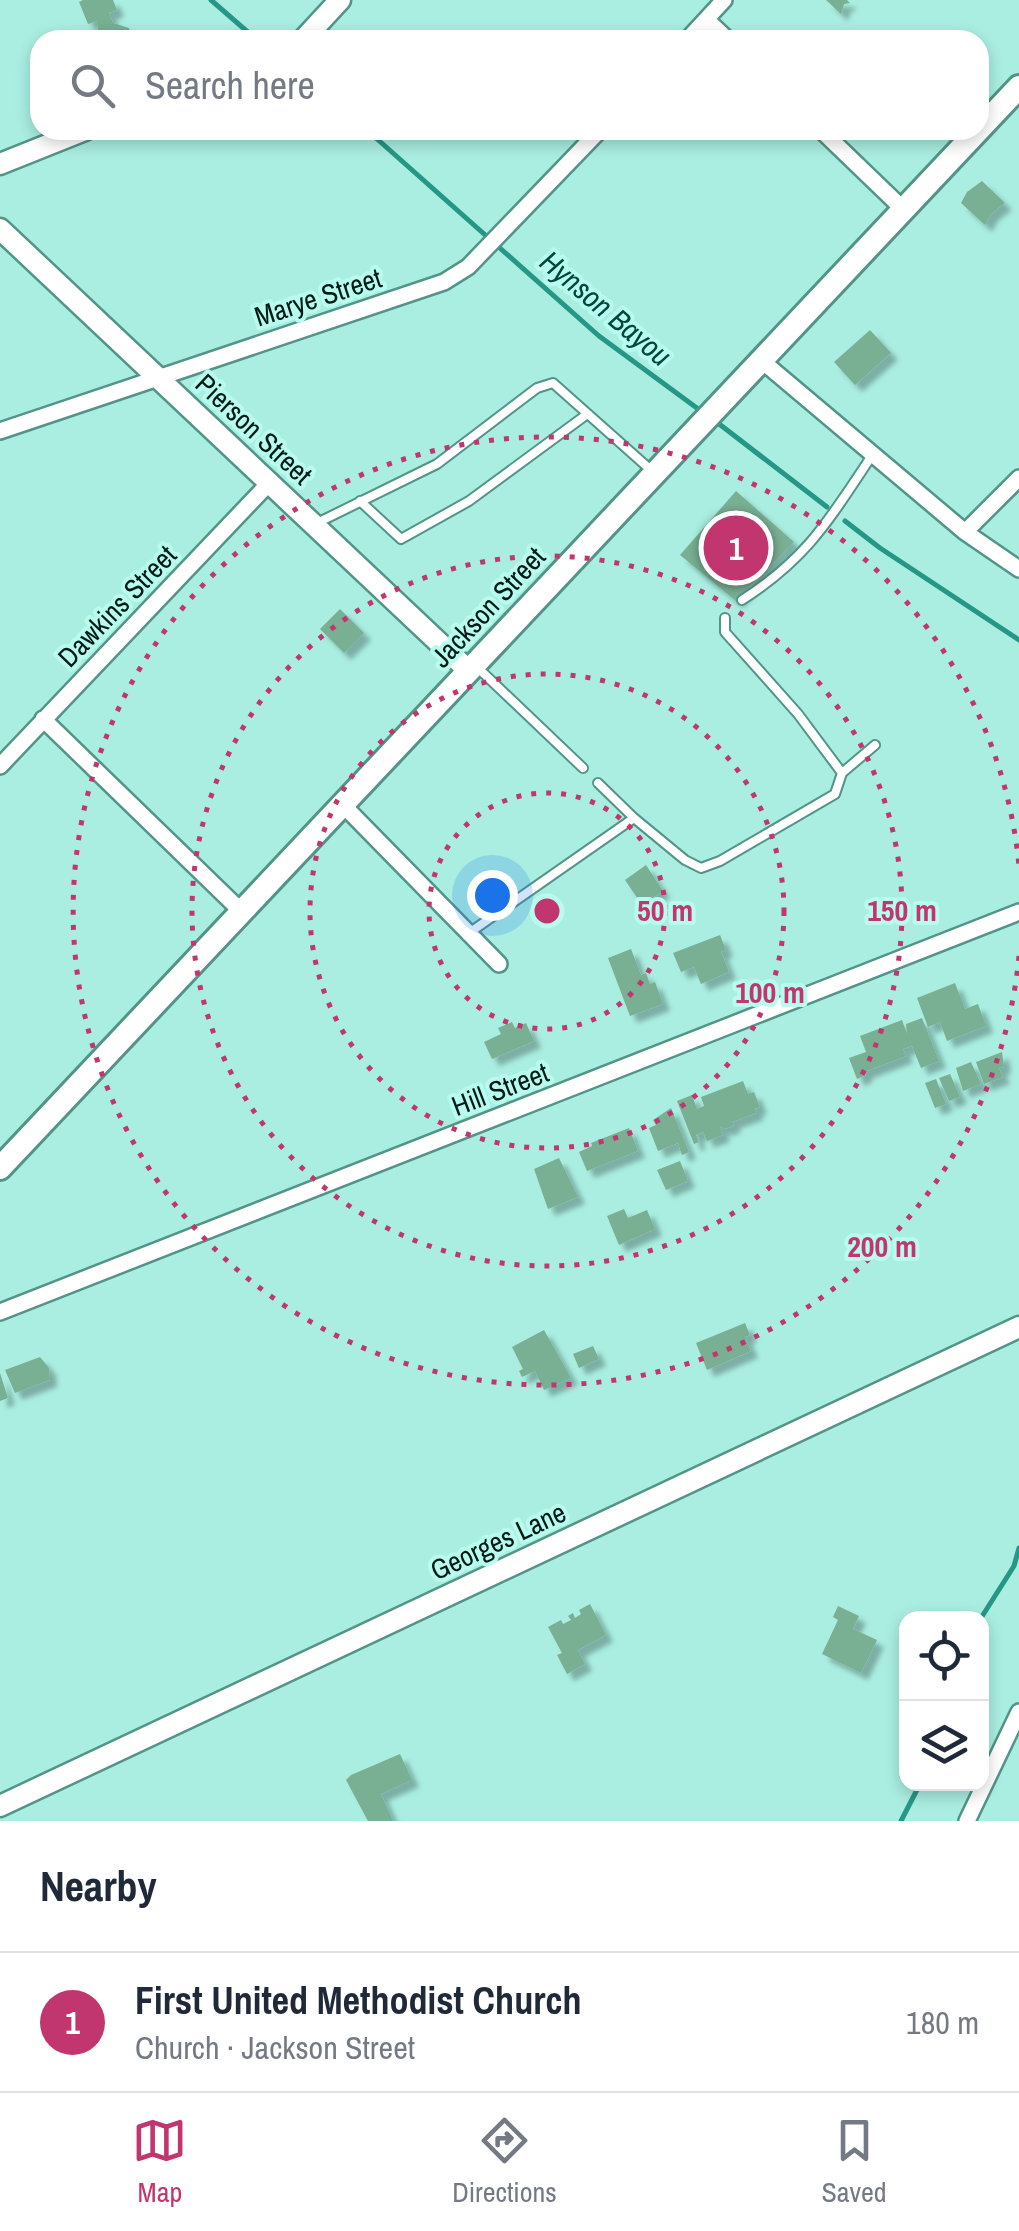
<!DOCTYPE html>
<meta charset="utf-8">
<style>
body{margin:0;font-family:"Archivo Narrow",sans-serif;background:#f6f6f7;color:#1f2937}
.controls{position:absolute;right:30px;bottom:30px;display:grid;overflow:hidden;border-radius:20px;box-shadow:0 5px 15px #0003}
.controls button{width:90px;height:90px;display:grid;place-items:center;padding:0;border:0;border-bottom:2px solid #e0e1e3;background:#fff;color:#1f2937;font:50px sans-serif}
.you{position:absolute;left:492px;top:895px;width:35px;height:35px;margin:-25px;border:8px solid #fff;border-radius:50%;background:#1a73e8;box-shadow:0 0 0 15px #1a73e833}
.badge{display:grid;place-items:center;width:65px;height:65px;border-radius:50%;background:#c1366e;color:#fff;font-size:32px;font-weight:700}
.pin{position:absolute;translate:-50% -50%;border:5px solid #fff;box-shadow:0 2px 10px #0006}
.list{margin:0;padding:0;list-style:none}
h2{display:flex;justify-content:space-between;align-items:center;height:130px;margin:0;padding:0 40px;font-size:42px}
h2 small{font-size:32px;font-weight:400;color:#747a83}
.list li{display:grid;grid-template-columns:65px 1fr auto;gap:30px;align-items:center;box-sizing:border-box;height:140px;padding:0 40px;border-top:2px solid #e0e1e3}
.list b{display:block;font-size:38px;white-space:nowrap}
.list p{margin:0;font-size:32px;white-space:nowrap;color:#747a83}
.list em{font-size:32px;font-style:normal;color:#747a83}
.icon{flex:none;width:55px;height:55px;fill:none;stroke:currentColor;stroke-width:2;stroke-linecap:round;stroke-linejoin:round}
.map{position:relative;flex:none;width:1019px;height:1821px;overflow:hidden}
.search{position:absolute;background:#fff;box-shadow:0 5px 15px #0003;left:30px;right:30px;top:30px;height:110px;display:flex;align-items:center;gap:25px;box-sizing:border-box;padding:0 35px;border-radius:30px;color:#747a83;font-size:38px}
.sheet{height:270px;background:#fff}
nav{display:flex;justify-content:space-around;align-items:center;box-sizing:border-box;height:140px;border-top:2px solid #e0e1e3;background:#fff;font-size:28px;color:#747a83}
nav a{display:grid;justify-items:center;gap:5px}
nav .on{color:#c1366e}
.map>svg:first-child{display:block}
</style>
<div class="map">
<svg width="1019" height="1821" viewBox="0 0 1019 1821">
<defs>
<filter id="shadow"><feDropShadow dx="7" dy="7" stdDeviation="2.5" flood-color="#0004"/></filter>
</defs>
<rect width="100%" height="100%" fill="#aaeee1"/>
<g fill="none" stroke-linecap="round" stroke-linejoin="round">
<path stroke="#269787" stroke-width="5" d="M211,0L257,40
M367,130L599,336L705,414
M714,420L827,507
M845,521L880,548L1019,640
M981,1618L1014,1566L1019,1548
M901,1821L920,1784"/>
</g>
<path fill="#79af92" filter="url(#shadow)" d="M83,0H113L117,10L109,13L113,23L129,28L132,40H99L97,21L88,24L79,2Z
M826,0H847L850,3L844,4L841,14Z
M982,181L1005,203L991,214L985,225L961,203L967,192Z
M870,330L891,353L855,385L834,362Z
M736,491L794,542L736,601L680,555Z
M340,609L364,633L344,653L320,629Z
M646,865L663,891L642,905L625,880Z
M720,935L726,950L721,952L729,972L701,984L694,967L681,972L673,953Z
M631,949L641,975L646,973L650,984L655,982L663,1004L630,1016L608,958Z
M955,983L965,1009L978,1004L986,1026L947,1041L940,1022L928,1027L917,998Z
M922,1018L939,1061L921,1068L912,1046L903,1049L906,1056L864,1072L866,1075L857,1079L849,1058L866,1052L860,1036L902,1020L907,1034L906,1024Z
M512,1022L515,1028L526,1023L534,1041L492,1059L484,1042L501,1034L498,1028Z
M1002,1052L1004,1067L999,1068L1003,1077L984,1084L976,1062Z
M971,1062L981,1084L963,1091L956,1068Z
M950,1074L960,1097L949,1101L939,1078Z
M936,1079L946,1104L935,1108L925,1083Z
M743,1081L748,1094L754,1092L760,1107L755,1109L757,1113L732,1122L734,1126L724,1129L720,1126L723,1135L707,1141L703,1132L696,1135L699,1142L694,1144L677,1101L692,1095L697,1109L704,1106L701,1097Z
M671,1108L689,1152L682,1155L678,1143L658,1151L649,1128L656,1125L653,1120Z
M629,1128L638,1151L587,1171L579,1152L592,1146L591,1143Z
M559,1158L578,1197L548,1209L534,1169Z
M680,1161L688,1181L666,1190L657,1170Z
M624,1209L628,1218L647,1210L655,1229L619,1245L607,1216Z
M745,1323L750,1335L745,1337L751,1351L707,1370L696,1343Z
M544,1330L571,1378L544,1390L535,1371L522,1377L519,1371L523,1369L512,1347Z
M593,1346L599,1359L579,1368L573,1354Z
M40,1357L49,1368L50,1380L15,1393L5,1370Z
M0,1373L8,1398L0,1401Z
M590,1604L606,1635L578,1650L585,1664L567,1674L557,1655L562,1653L548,1627L561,1620L563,1624L571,1620L568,1616L573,1613L575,1618L581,1614L579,1610Z
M838,1606L859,1616L853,1629L877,1640L861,1673L822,1654L838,1620L833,1617Z
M400,1754L412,1780L381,1794L393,1821H368L346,1780L351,1775Z"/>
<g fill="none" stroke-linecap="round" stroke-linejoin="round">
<defs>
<path id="service" d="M360,501L401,539L469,501L586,415
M315,524L437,464L537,388L553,383L652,471
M742,600C809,557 830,518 873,454
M725,618V632L798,714L842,773
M478,668L583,768
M598,783L634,818
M469,933L634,818L685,860L701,868L720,861L835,794L842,773L875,745"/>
<path id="minor" d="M707,20L728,40
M687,40L724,0
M821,130L904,210
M762,361L965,532L1019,569
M0,431L444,282L468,267L600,130
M965,532L1019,478
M43,719L242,912
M0,766L271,481
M344,806L499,964
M0,1312L1019,912
M967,1821L1019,1712"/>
<path id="tertiary" d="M303,40L340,0
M0,164L85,130
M0,229L469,671
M0,1806L1019,1327"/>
<path id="secondary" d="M0,1168L1019,87"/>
</defs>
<use href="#service" stroke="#529488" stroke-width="12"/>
<use href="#minor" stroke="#529488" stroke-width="20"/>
<use href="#tertiary" stroke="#529488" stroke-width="25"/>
<use href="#secondary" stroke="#529488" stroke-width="28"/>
<use href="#service" stroke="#fff" stroke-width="8"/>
<use href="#minor" stroke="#fff" stroke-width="15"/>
<use href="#tertiary" stroke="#fff" stroke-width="20"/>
<use href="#secondary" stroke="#fff" stroke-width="22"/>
</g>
<g fill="none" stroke="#c1366e" stroke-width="5" stroke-dasharray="5 10">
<circle cx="547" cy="911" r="118"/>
<circle cx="547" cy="911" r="237"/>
<circle cx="547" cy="911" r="355"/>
<path d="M1019 956A474 474 0 1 1 1019 866"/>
</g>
<g text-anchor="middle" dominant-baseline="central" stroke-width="8" stroke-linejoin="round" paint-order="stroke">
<g font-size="28" fill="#001a16" stroke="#b7fcee">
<text transform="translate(318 297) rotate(-18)">Marye Street</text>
<text transform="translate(254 429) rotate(43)">Pierson Street</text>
<text transform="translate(117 606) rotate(-46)">Dawkins Street</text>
<text transform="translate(488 607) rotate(-47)">Jackson Street</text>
<text transform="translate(500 1089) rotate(-21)">Hill Street</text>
<text transform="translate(498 1541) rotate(-25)">Georges Lane</text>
</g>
<g font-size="30" font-style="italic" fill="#02453c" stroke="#b7fcee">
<text transform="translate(606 308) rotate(40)">Hynson Bayou</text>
</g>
</g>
<circle cx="547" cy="911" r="15" fill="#c1366e" stroke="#b7fcee" stroke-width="5"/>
<g font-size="30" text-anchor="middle" font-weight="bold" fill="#c1366e" stroke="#b7fcee" stroke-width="8" stroke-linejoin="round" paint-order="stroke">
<text x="665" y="921">50 m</text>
<text x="902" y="921">150 m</text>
<text x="770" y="1003">100 m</text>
<text x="882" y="1257">200 m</text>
</g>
</svg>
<div class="controls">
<button><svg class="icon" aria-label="locate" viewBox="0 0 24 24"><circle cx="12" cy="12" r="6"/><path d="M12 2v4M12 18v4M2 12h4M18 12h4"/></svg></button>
<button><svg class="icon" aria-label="layers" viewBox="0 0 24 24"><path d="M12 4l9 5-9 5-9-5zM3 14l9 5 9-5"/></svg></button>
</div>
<div class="you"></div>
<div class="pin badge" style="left:736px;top:548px">1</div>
<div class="search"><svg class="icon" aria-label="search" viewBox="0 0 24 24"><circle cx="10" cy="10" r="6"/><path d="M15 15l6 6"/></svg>Search here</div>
</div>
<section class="sheet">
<h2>Nearby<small></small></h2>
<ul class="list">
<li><span class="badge">1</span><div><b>First United Methodist Church</b><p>Church · Jackson Street</p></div><em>180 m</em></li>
</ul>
</section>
<nav>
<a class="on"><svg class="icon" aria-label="map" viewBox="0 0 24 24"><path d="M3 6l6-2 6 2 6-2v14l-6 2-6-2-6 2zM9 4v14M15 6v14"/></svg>Map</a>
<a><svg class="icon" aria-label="directions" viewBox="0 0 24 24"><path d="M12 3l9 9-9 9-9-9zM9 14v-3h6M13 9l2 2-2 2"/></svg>Directions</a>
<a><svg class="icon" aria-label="saved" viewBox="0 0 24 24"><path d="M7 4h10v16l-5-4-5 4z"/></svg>Saved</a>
</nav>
